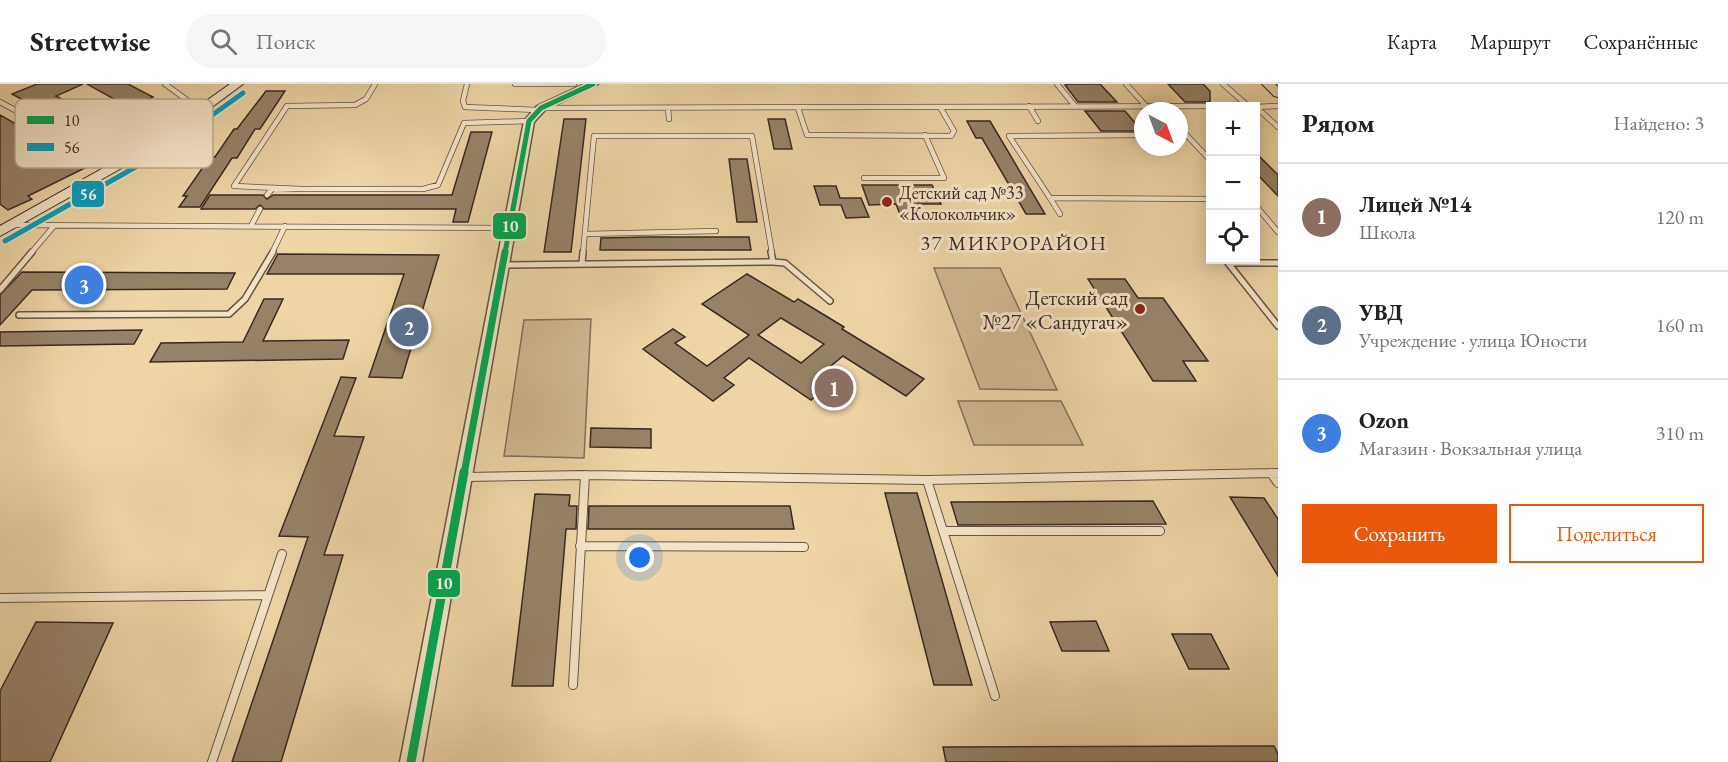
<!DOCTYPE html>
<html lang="ru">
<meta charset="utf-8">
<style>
body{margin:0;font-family:"EB Garamond",serif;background:#f6f6f6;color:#222}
.controls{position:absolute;right:18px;top:18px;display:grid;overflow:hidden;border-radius:0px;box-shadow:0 3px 15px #0003}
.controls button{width:54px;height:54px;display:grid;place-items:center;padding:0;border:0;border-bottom:2px solid #e0e0e0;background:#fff;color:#222;font:30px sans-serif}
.compass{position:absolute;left:1134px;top:18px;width:54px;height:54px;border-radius:50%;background:#fff;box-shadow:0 3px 15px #0003;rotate:139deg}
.you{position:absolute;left:640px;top:474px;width:21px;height:21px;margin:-15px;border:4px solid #fff;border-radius:50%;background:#1a73e8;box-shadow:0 0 0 9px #1a73e833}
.badge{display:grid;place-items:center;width:39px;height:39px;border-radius:50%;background:#ea580c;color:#fff;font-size:20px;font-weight:700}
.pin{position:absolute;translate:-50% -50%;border:3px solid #fff;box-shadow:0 2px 6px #0006}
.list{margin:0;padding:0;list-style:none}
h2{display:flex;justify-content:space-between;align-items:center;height:78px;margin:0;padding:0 24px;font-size:26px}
h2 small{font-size:20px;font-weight:400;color:#767676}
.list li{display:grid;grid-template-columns:39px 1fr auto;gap:18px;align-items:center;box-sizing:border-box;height:108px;padding:0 24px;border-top:2px solid #e0e0e0}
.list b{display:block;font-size:22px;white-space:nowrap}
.list p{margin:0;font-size:20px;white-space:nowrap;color:#767676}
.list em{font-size:20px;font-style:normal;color:#767676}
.actions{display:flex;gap:12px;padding:18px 24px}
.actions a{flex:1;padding:14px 0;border:2px solid #ea580c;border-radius:0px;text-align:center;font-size:21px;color:#ea580c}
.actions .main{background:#ea580c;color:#fff}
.icon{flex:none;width:33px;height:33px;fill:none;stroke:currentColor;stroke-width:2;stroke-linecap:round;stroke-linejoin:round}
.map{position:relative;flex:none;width:1278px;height:678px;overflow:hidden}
header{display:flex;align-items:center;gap:36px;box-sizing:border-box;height:84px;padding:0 30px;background:#fff;border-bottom:2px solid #e0e0e0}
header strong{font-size:28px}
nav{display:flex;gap:33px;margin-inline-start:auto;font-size:21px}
.search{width:420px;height:54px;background:#f6f6f6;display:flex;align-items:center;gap:15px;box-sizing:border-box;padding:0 21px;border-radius:33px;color:#767676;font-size:22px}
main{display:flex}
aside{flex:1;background:#fff}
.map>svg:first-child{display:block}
</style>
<header>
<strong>Streetwise</strong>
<div class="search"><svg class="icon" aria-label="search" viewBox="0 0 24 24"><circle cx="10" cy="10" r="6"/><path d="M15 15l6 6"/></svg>Поиск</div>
<nav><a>Карта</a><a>Маршрут</a><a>Сохранённые</a></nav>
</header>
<main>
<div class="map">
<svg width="1278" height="678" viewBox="0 0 1278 678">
<rect width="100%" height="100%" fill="#edd5a6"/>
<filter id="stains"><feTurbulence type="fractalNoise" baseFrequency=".00333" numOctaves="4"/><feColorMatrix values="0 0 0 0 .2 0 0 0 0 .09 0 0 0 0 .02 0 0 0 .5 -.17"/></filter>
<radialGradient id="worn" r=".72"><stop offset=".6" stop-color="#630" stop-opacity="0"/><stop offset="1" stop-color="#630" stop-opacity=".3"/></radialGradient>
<path fill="#ceb890" stroke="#83715a" stroke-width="1.5" d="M934,184H1000L1057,306L980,305Z
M591,235L584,374L504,372L524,236Z
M958,317H1061L1083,361H974Z"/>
<path fill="#968367" stroke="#382a23" stroke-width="1.5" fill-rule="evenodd" d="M37,0H83L56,12L105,38L82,48L12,10Z
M87,0H128L153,13L130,24Z
M1070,0H1100L1117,18H1078L1065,1Z
M1168,0H1203L1210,7V18H1185Z
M266,7H285L260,45H255L237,74H232L200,123H179L187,112H183L210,73H215L234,45H237Z
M1085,27H1125L1142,47H1101Z
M0,31L89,82L28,112L32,115L8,126L0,120Z
M564,35H586L571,168H544Z
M768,35H785L792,65H774Z
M967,37H990L1045,130H1026L982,54H976Z
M471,48H492L468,138H453L456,125H264L260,121L255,125H201L210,111H263L267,115L273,111H452Z
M1256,69L1278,91V112L1256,89Z
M729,75H747L757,138H737Z
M862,101H932L941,120H918L924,133H901L896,120L869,121Z
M814,102H836L840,114H861L869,133L846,134L841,121H820Z
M650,153H749L751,166H600L601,154Z
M278,170L439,171L402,294L369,293L404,190H267Z
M22,188L235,189L227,205L32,206L0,241V211Z
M747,190L794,218L798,215L844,243L842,245L924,295L906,312L843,272L820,291L832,298L811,316L749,274L724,294L734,301L713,317L643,265L673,245L685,253L675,259L707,282L749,251L702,220ZM781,234L824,260L801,279L758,251Z
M1088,195H1125L1138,214H1163L1208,277H1183L1196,297H1153Z
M264,215H283L263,257L349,256L343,275L150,278L161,259L243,258Z
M142,246L134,260L0,262V248Z
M341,293L356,294L334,352L364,353L324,471H343L281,678H232L308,453L279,452Z
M591,344L651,345V364L590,363Z
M885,409H917L972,601H934Z
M535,410L570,411L569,422H577L576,445H566L553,602H512Z
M1230,413L1264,414L1278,435V492Z
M1153,417L1166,440L958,441L951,418Z
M589,422H790L794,445H588Z
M1096,537L1109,567H1062L1050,538Z
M36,538L113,539L50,678H0V607Z
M1172,550H1211L1229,585H1189Z
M1274,662L1278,670V678H946L943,663Z"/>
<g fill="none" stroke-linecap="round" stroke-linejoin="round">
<defs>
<path id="service-far2" d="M165,0L195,22
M375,0L366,15L355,21L287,22L234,102L302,105H423L438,101L464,39L529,37
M467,0L463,17L465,23L537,26
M515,0H574
M1057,0L1075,22
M1126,0L1146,22
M1223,0L1248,22
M0,18L111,78
M1029,22L1038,37
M1256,23L1278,43
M1256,23L1278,22
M542,24L1237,22
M668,24L669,35
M798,24L807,51L951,52L954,47L940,23
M120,26L165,42
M1179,43L1210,76
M1143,51L1009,52L1050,114L1210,115
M864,94H944L925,51
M267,111L273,104
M1050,114L1060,130
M1256,122L1278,148
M14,141L508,144
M251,142L260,125
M586,150L716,147
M31,169L54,142
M272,169L285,142
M583,169L594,52H752L772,169"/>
<path id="service-far1" d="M773,178L785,179L830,217
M582,179L583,168
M1278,179H1228L1278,242
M504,181L773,178L771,168
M0,206L32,168
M19,231L229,230L245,215L273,168
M1249,390L1278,389"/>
<path id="service" d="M1271,389L1278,399
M466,393L585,391L927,396L1278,389
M927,396L995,612
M943,447H1160
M580,462L804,463
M0,514L268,511
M573,601L585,391
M212,678L282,470"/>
<path id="tertiary" d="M585,0H598L545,26L534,38L422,678H400L524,37L537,22Z"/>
<path id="secondary" d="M230,0H243L154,66L0,152V142L146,60Z"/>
<path id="primary" d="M1262,0H1275L1278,3V13L1274,12Z"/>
</defs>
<use href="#service-far2" stroke="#655544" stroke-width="6"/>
<use href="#service-far1" stroke="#655544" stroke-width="8"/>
<use href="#service" stroke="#655544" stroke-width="10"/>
<use href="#tertiary" stroke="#655544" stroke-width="3"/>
<use href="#secondary" stroke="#382a23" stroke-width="2"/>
<use href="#primary" stroke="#382a23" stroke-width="2"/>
<use href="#service-far2" stroke="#f3e4c5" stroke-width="4.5"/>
<use href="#service-far1" stroke="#f3e4c5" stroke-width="5"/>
<use href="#service" stroke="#f3e4c5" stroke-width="8"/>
<use href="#tertiary" fill="#f3e4c5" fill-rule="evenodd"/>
<use href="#secondary" fill="#f3e4c5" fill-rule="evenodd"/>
<use href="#primary" fill="#edd5a6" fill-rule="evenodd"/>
<defs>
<path id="bus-1-far2" d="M505,169L529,37L541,24L593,0"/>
<path id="bus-1-far1" d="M464,390L505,168"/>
<path id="bus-1" d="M411,678L464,388"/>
<path id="bus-2" d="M5,157L155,72L243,9"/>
</defs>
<use href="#bus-1-far2" stroke="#f3e4c5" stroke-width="8"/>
<use href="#bus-1-far1" stroke="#f3e4c5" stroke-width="11"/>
<use href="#bus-1" stroke="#f3e4c5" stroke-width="14"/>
<use href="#bus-2" stroke="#f3e4c5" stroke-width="8"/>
<use href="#bus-1-far2" stroke="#00a651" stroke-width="5"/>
<use href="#bus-1-far1" stroke="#00a651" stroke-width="7"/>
<use href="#bus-1" stroke="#00a651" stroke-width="9"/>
<use href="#bus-2" stroke="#069cbd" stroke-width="5"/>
</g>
<g fill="#8f2418" stroke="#f3e4c5" stroke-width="2">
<circle cx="887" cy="118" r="6"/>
<circle cx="1140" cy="225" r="6"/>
</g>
<g text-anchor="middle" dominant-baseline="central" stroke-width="6" stroke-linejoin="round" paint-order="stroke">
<g font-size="18" fill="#382a23" stroke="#f3e4c5" text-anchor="start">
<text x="899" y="108">Детский сад №33<tspan x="899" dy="21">«Колокольчик»</tspan></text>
</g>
<g font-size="20" letter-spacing="1.5" fill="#382a23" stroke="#f3e4c5">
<text x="1014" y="159">37 МИКРОРАЙОН</text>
</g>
<g font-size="21" fill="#382a23" stroke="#f3e4c5" text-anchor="end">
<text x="1128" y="213">Детский сад<tspan x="1128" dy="24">№27 «Сандугач»</tspan></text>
</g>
</g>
<rect x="15" y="15" width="198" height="69" rx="9" fill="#f3e4c5" stroke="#bbac94" stroke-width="1.5"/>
<rect x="27" y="32" width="27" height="8" fill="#00a651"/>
<rect x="27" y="59" width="27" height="8" fill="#069cbd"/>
<g font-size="16" fill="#382a23">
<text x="64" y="42">10</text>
<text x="64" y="69">56</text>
</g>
<g stroke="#f3e4c5" stroke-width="2">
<rect x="71" y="96" width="34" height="28" rx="6" fill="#069cbd"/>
<rect x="492" y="128" width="35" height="28" rx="6" fill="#00a651"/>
<rect x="427" y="485" width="34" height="29" rx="6" fill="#00a651"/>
</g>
<g font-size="16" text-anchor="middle" font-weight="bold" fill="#fff">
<text x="88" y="116">56</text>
<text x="510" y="148">10</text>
<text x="444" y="505">10</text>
</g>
<rect width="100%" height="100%" filter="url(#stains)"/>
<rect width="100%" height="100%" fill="url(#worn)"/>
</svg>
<div class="controls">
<button>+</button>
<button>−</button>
<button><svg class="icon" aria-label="locate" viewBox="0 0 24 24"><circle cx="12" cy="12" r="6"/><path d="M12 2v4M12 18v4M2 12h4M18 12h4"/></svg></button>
</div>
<svg class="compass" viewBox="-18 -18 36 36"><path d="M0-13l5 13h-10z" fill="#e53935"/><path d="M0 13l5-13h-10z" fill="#767676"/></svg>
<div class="you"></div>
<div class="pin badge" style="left:834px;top:304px;background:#8d6e63">1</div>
<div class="pin badge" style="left:409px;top:243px;background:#5c6f8a">2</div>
<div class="pin badge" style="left:84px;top:201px;background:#3f7fe0">3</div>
</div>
<aside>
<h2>Рядом<small>Найдено: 3</small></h2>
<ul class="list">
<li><span class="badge" style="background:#8d6e63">1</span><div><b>Лицей №14</b><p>Школа</p></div><em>120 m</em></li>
<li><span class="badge" style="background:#5c6f8a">2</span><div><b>УВД</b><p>Учреждение · улица Юности</p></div><em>160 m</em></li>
<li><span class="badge" style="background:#3f7fe0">3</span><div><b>Ozon</b><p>Магазин · Вокзальная улица</p></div><em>310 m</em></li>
</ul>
<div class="actions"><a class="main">Сохранить</a><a>Поделиться</a></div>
</aside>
</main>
